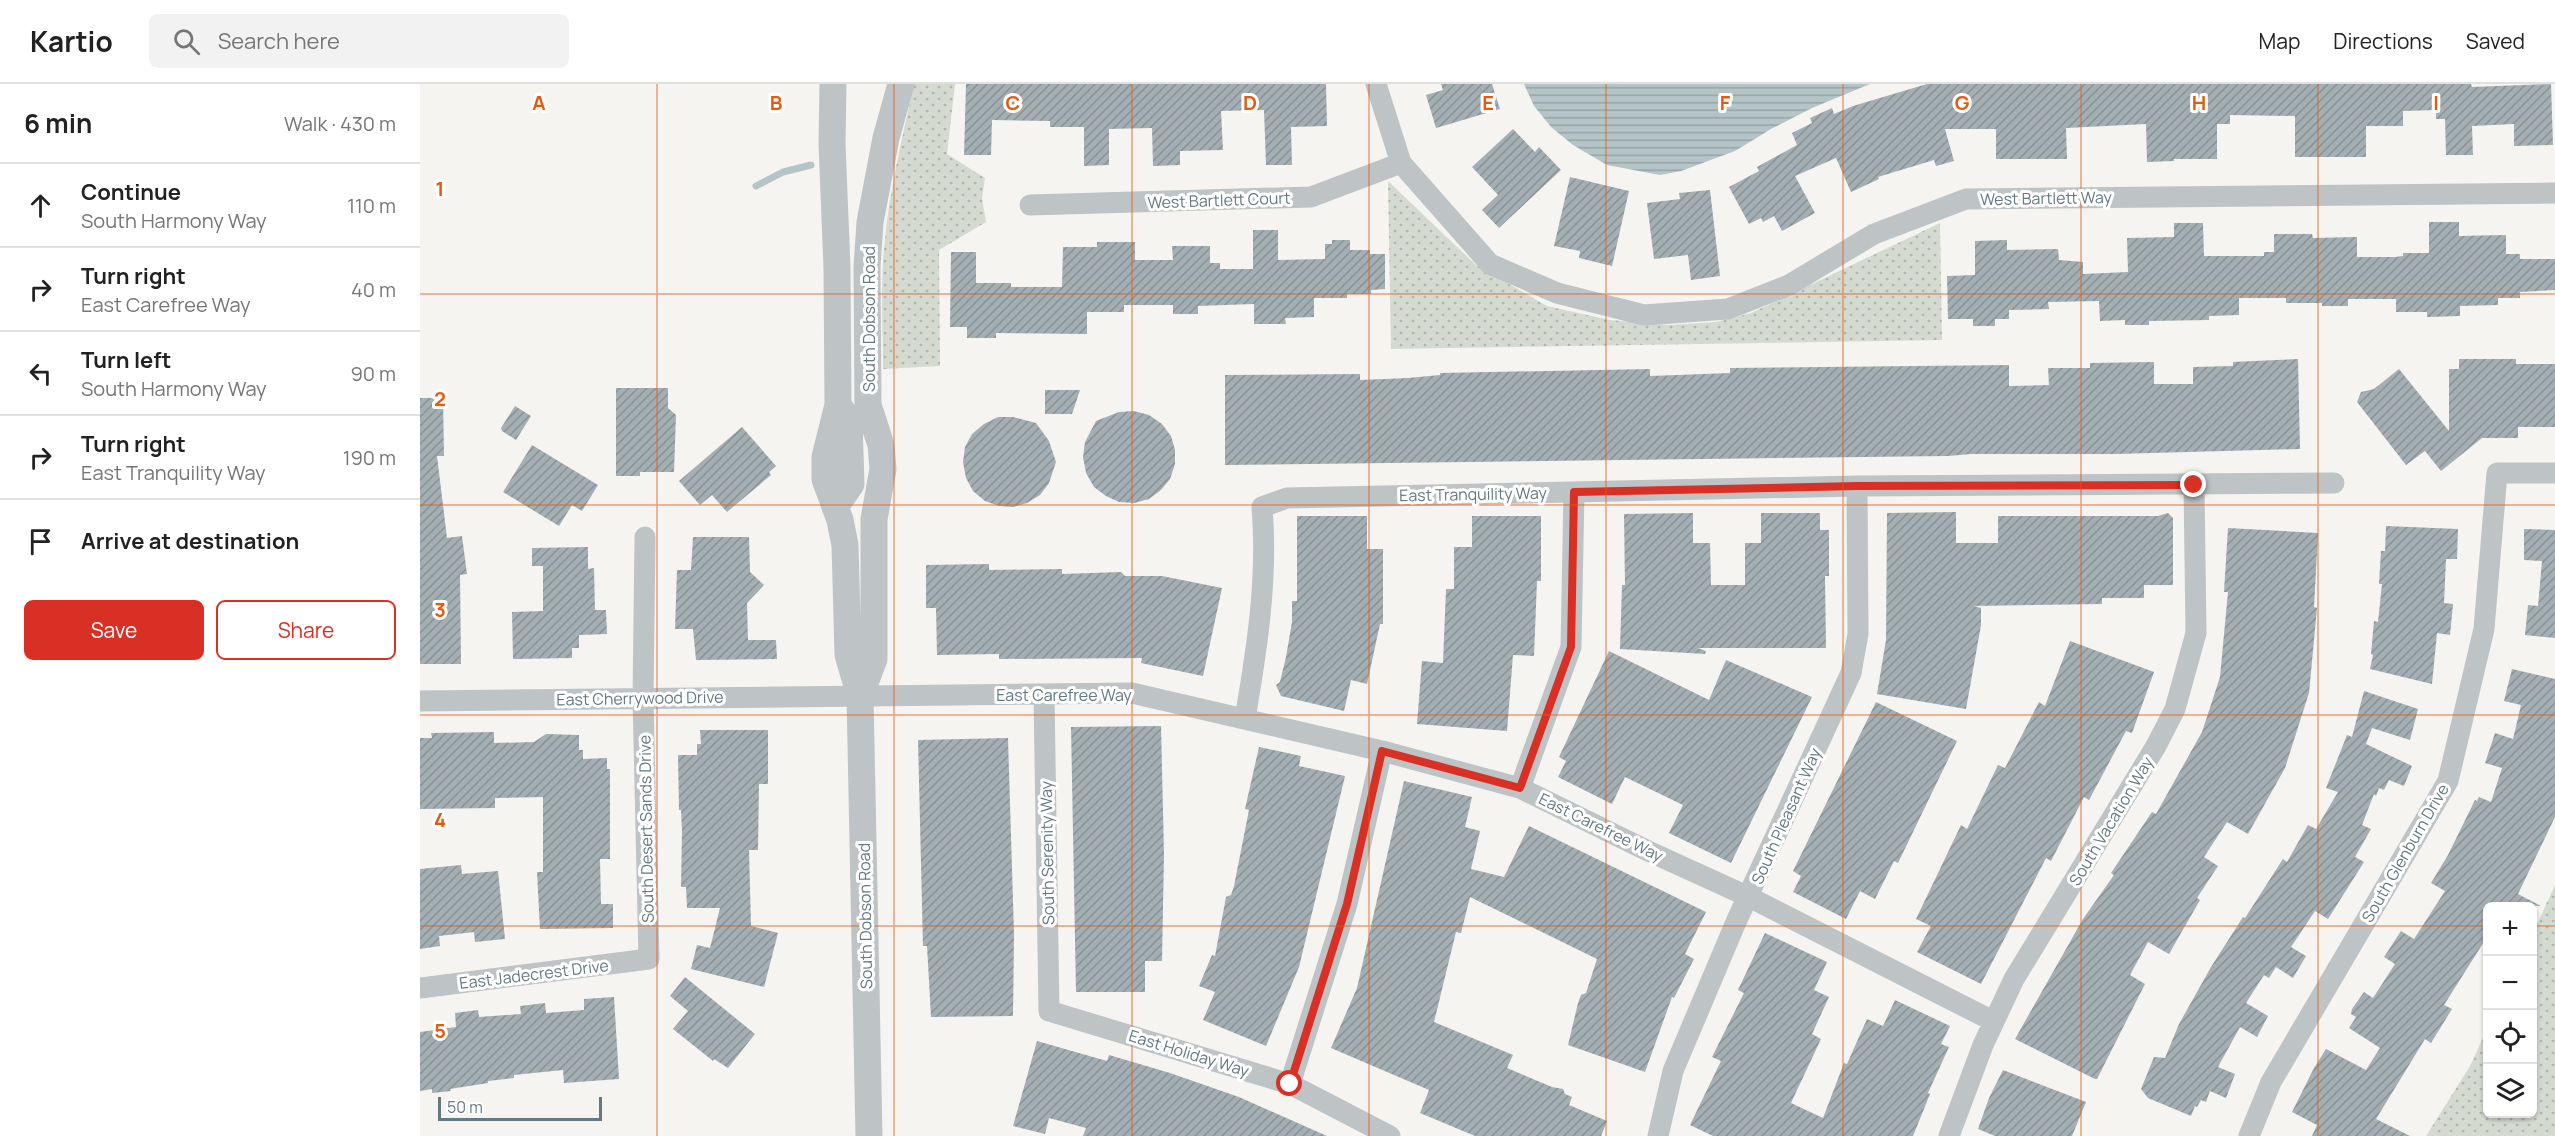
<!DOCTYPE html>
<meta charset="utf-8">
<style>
body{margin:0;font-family:Manrope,sans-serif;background:#f2f2f2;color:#222}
.controls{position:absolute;right:18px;bottom:18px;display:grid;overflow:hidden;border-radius:9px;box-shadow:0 2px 4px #0004}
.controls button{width:54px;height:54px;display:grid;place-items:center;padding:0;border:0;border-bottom:2px solid #e0e0e0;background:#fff;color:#222;font:30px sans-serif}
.scale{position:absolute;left:18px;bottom:15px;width:164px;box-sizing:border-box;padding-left:6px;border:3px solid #647982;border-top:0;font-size:16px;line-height:21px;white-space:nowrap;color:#647982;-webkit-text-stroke:4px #fff;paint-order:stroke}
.stop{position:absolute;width:18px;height:18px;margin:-14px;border:4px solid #d93025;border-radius:50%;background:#fff}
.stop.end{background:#d93025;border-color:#fff;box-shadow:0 2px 6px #0008}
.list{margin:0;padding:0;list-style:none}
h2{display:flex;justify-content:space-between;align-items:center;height:78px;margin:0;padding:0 24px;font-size:26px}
h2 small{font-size:20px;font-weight:400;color:#767676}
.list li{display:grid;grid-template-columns:39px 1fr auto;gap:18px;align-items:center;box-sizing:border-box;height:84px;padding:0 24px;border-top:2px solid #e0e0e0}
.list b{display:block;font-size:22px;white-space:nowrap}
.list p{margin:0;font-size:20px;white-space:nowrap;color:#767676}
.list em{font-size:20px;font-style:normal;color:#767676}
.actions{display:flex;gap:12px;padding:18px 24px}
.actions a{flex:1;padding:14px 0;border:2px solid #d93025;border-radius:9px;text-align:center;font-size:21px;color:#d93025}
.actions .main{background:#d93025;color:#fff}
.icon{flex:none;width:33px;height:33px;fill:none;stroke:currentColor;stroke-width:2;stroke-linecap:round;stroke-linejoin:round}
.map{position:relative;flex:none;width:2135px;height:1052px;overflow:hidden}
header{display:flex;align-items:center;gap:36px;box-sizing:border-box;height:84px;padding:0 30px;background:#fff;border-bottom:2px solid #e0e0e0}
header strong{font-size:28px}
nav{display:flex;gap:33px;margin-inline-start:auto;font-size:21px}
.search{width:420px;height:54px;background:#f2f2f2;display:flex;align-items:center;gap:15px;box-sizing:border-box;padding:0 21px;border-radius:9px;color:#767676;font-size:22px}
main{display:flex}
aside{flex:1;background:#fff}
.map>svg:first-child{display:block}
</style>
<header>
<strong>Kartio</strong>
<div class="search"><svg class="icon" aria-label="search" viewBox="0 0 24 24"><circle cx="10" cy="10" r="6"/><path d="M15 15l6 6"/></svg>Search here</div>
<nav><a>Map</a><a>Directions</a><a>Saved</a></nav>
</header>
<main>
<aside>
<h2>6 min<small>Walk · 430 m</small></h2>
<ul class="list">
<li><svg class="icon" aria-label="ahead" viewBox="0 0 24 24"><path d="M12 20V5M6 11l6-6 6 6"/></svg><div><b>Continue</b><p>South Harmony Way</p></div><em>110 m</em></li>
<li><svg class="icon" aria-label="right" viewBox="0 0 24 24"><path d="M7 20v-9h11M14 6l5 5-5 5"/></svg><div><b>Turn right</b><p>East Carefree Way</p></div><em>40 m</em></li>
<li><svg class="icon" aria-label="left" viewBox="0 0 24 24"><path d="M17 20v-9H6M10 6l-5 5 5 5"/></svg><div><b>Turn left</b><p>South Harmony Way</p></div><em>90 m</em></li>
<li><svg class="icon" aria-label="right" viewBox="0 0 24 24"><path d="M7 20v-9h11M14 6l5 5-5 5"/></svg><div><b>Turn right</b><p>East Tranquility Way</p></div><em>190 m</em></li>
<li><svg class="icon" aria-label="arrive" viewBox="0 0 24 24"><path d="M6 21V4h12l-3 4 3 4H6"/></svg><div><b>Arrive at destination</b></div></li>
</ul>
<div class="actions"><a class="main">Save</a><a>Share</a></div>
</aside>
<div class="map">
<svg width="2135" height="1052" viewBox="0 0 2135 1052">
<defs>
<pattern id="grass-dots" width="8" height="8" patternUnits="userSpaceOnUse" patternTransform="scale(1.5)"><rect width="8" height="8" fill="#d5dad0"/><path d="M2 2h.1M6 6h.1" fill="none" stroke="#b0b6ae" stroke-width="1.8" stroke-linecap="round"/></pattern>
<pattern id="water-rules" width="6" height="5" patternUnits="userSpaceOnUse" patternTransform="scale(1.5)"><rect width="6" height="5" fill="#b5c4c6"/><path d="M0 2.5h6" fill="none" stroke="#97a4a6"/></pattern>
<pattern id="building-hatch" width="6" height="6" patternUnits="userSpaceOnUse" patternTransform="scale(1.5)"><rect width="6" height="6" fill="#a4afb3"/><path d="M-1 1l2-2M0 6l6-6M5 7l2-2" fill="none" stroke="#899397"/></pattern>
</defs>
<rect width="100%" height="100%" fill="#f5f4f1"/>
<path fill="url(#grass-dots)" d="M494,0H535L527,70L565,94L562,114L566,138L519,166L520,282L463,285C463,241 460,198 465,155C470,103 483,51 494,0Z
M968,97L1056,181L1127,222L1190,236L1249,241L1296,238L1331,229L1520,139L1522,256L971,265Z
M2135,801V1052H2006L2050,982L2067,945L2068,1030H2112L2113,849Z"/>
<path fill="url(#water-rules)" d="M1104,0H1450L1392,24L1351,45L1315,67L1261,87L1240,91L1187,81L1153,61L1131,43L1114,22Z"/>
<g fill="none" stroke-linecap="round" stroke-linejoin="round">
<path stroke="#b5c4c6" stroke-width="7" d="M336,102L363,88L391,81"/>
</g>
<path fill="url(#building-hatch)" d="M546,0H906L907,42L871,43L872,81H846L844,26L801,27L803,66L760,67V81L733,82L732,44L689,45V81L664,82V43H630V37L572,36L571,71H544Z
M1021,0H1072L1080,25L1016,44L1006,11L1023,6Z
M1507,0H2051L2052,3L2131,0L2133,61L2094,62V40L2052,42L2053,71H2026L2025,35H2016V26L1983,27V42H1946V73H1875V32L1810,31V40H1797V75H1754V77L1727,78L1726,40L1646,44L1647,75H1576V45H1525L1534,77L1516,82L1514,76L1458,93L1459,95L1431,108L1416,74L1375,92L1395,129L1362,147L1354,132L1343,138L1341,134L1329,140L1309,103L1339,87L1337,83L1377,61L1372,49L1392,39L1390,34L1412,24L1414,30L1433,22Z
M1093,45L1115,68L1119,63L1141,86L1079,144L1062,126L1078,111L1052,83Z
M1150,93L1209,107L1192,182L1159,174L1160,167L1134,162Z
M1290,106L1300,192L1271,196L1268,171L1234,175L1227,119L1260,115L1259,109Z
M2009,138H2039V152L2086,151V170H2100V175H2135V206L2100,208V214H2078V221L2040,222V232L2007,233V228H1976V215H1928V222H1902V219H1866V214H1819V231L1789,232V236L1729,237V241H1705V236L1680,237L1679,217L1628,218L1629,225L1589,226V235H1575V242H1553V235H1528L1527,192L1555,191V157L1587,156V166L1638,165L1639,176L1663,178V190L1708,188L1707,154L1754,153V139H1783L1784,172H1844V168H1854V150H1892L1893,154L1937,153V173H1975L1983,172V169H2009Z
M833,146H858V176L905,175V160H912V156H930V166H950V170H965V205L951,206V210H927V214H894V233L865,234L866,240H834V220L778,222V230H753V221H704V228H667V250L576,249V254H547V243H530L531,168H556V199H591V203H642L643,163H677V158H715V176H753L752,162H790V179H800V185H833Z
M1878,275L1880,365L1695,370H1551L1528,372L805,381V291L940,290V296L988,294L1020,291V289L1230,285V292L1310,289V284L1589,281V302L1629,301L1628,284H1670V279L1734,278V300H1773V283L1813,282V278Z
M2039,275H2096V280H2135V343H2098V354H2062L2021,387L2005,367L1986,381L1937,318L1941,308L1954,305L1979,285L2029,347V285H2039Z
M196,304H248V324L256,331L254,388H220V392H196Z
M625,306H660L652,330H625Z
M0,314H23L24,372H17L27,454L42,452L47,490L40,491L41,580H0Z
M95,322L111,332L96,356L82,347L81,344Z
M714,327L729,331L742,340L751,352L755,366V380L750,395L741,406L729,415L714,419L699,418L686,412L674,403L666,389L663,373L665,358L676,337L699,328Z
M578,333H593L616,339L629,357L636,378L629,399L620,411L607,419L593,423L579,422L565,417L553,407L546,394L543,378L545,363L552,350L564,340Z
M322,343L356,382L349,388L351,391L307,428L292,411L280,421L259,397Z
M112,361L178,401L162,427L152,421L139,442L83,408Z
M1536,428V459H1578V432H1738L1748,429L1753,434V501H1724V514H1682V520L1554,522L1561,524V541L1546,625L1457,610L1466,556L1467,429Z
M1273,429V459H1290L1291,501H1325V459H1341V429H1400V446H1409V492H1405L1406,564H1278L1286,567L1285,570L1200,565L1202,501H1205L1204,430Z
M877,432H947V465H963V540H960L947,600L931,596L924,627L861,612L856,601L860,598L866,573L872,538V517H877Z
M1052,432H1121V497H1117L1114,572L1093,571L1087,647L997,640L1002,577L1023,579L1026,505H1034V463H1052Z
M1966,442L2038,445L2037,475H2026L2024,519L2033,520L2030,551L2017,549L2012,600L1950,585L1953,571L1951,570L1954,537L1958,538L1962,500H1959L1961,467H1965Z
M1808,444L1898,449L1894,523L1897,524L1889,609L1865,684L1828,750L1807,738L1784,773L1798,782L1777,814L1780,816L1749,870L1728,858L1710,891L1725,900L1677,995H1675L1595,955L1663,835L1694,791L1691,789L1732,728L1736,730L1782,648L1800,593L1808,508H1804Z
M2104,445L2135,446V554L2105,551L2108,521L2118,522L2122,477L2104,476Z
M273,453H329L330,488L344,501L327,519L328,556H356L357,575L276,576L273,545H255L257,486H271Z
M168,463V485L174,484L175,526H186L187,550L159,551V564H152V574L93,575L92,528L123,527V482H112V464Z
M569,480V486L642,485V490L701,488L705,492H742L802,504L783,592L721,579L722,574L579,575V570L517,571L516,524H506V481Z
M1650,557L1734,588L1712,649L1706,647L1669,716L1664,713L1631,777L1626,774L1561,900L1497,868L1511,842L1496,835L1541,741L1547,745L1578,681L1585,684L1619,618L1625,622Z
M1189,567L1289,616L1306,576L1392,613L1311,779L1249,749L1263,721L1205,693L1192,720L1138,693L1146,677L1139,673Z
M2092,585L2135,595V733L2098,810L2121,822H2067V853L2024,921L2032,925L2011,959L2005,955L1956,1035L1990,1052H1892L1897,1041L1872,1028L1894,984L1906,965L1946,986L1960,964L1929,944L1936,933L1931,930L1932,925L1944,908L1953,914L1975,880L1964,873L1981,847L1994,855L2025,807L2011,799L2028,771L2055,716L2057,717L2059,713L2071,718L2082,684L2065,679L2075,649L2093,655L2101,621L2084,617Z
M1944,607L1998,625L1990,656L1952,644L1946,660L1992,682L1984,702L1969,696L1964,706L1959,704L1956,712L1954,710L1942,741L1951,745L1935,773L1944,778L1908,835L1895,827L1871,863L1886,872L1873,894L1856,883L1849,894L1844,891L1826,919L1848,932L1837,953L1820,943L1798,983L1815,990L1806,1014L1790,1007L1786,1018L1781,1016L1777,1023L1775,1022L1771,1032L1728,1014L1721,1005L1734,973L1745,974L1759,940L1791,883L1823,833L1825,834L1863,775L1867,778L1888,741L1896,745L1918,708L1906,704L1927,651L1932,653Z
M1456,618L1537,657L1478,779L1474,777L1455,815L1440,807L1426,835L1373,808L1381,792L1373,787Z
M741,642L744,770L742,877H725V908H656L651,643Z
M280,646H348V700H339L338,766H329L331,842L358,849L344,903L271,885L277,861L290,864L300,824H267L266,803H261L262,747L261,726H259L258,671H277V660H281Z
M74,648V659L114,658L126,650L159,651V666H163V675L187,674V685H190V775H180L181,820H193V844L120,845L117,788H123V713L75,714V724L0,725V654H12L11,649Z
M588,654L594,850L593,932L511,933L507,862H503L498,656Z
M839,663L881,672L879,682L925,692L879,883L846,962L783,936L795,908L779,902L792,871L795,872L806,813L811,811L814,802L829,726L825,725Z
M984,697L1052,713L1045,743L1060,747L1051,785L1084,793L1109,742L1286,828L1265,870L1274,875L1254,914L1252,913L1225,988L1148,961L1158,919L1161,911L1166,909L1177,875L1050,813L1041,849L1036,848L1014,938L1093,971L1087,984L1132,1003L1143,1005L1145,1010L1152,1013L1149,1021L1187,1037L1181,1052H1055L1000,1029L1009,1006L911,964L937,904Z
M41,781L42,790L78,787L85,855L55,858L54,848L19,852L20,862L0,865V785Z
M1345,849L1407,878L1394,906L1409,913L1392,950L1401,955L1371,1019L1403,1034L1424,979L1427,980L1447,935L1463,942L1475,916L1530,942L1521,960L1529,963L1508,1009L1510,1010L1493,1052H1293L1270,1041L1301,977L1292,973L1324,909L1318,906Z
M265,893L335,950L308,984L294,975L293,977L253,945L268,927L250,912Z
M194,913L199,995L144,999L143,986L94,991V994L68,997V999L30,1005L31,1007L12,1009V1005L0,1007V948L36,943L35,929L58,926L59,933L101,930L100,922L125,919L126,929L164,926V915Z
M617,957L687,977L689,971L750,989L819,1013L907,1052H663L666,1044L629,1034L625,1050L593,1042Z
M1583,986L1666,1018L1652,1052H1575L1558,1045L1569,1014Z"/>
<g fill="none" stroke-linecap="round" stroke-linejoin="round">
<path stroke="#bec3c5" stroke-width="21" d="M956,0L981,79L1070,180L1137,209L1224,231L1308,225L1369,201L1454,150L1546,115L2135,109
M610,121L891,113L981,79
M624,611L629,927L870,1000L970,1052
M0,617L712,609L962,667L1100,704L1226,766L1329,813L1573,937
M825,635C837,564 848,495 842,423L867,414L1437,402L1914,399
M1100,704L1151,563L1154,408
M0,904L229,875L223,614L225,453
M870,1000L927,820L962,667
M1238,1052L1253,987L1316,838L1431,589L1438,550L1437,402
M1529,1052L1563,961L1594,895L1736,662L1755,625L1776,549L1774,401
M1829,1052L1851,998L2028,697L2064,545L2077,389H2135"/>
<path stroke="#bec3c5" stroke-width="27" d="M413,0L412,60L417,183L418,321L405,373V395L420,436L425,461L428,571L440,612L449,1052
M415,423L431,400L429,337L418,321
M440,612L454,575V435L463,385L461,361L448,321L447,183L450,138L466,54L481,0"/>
</g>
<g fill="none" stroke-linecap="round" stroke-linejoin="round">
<path stroke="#d93025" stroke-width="8" d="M870,1000L927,820L962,667L1100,704L1151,563L1154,408L1437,402L1774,401"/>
</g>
<path fill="none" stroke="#e8590c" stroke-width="1.5" stroke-opacity="0.55" d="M237,0V1052M474,0V1052M712,0V1052M949,0V1052M1186,0V1052M1423,0V1052M1661,0V1052M1898,0V1052M0,210H2135M0,421H2135M0,631H2135M0,842H2068M2112,842H2135"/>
<g text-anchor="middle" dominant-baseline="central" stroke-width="6" stroke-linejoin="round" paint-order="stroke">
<g font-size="16" fill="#647982" stroke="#fff">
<text transform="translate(1626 114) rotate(-1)">West Bartlett Way</text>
<text transform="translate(799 116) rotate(-2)">West Bartlett Court</text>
<text transform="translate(449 235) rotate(-90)">South Dobson Road</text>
<text transform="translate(1053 410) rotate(-1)">East Tranquility Way</text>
<text x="644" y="611">East Carefree Way</text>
<text transform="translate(220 614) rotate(-1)">East Cherrywood Drive</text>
<text transform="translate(1366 732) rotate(-66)">South Pleasant Way</text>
<text transform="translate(1691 737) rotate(-59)">South Vacation Way</text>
<text transform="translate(1181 743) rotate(26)">East Carefree Way</text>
<text transform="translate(226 745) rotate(-91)">South Desert Sands Drive</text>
<text transform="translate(627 769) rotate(-91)">South Serenity Way</text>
<text transform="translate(1985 769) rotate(-60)">South Glenburn Drive</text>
<text transform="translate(445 832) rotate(-91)">South Dobson Road</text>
<text transform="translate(114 890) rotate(-7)">East Jadecrest Drive</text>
<text transform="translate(769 969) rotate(17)">East Holiday Way</text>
</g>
</g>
<g font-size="20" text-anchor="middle" font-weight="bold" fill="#e8590c" stroke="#fff" stroke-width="6" stroke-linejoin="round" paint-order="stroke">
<text x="119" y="26">A</text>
<text x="356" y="26">B</text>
<text x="593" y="26">C</text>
<text x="830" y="26">D</text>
<text x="1068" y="26">E</text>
<text x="1305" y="26">F</text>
<text x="1542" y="26">G</text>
<text x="1779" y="26">H</text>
<text x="2016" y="26">I</text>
<text x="20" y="112">1</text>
<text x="20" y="322">2</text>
<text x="20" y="533">3</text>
<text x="20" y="743">4</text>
<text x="20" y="954">5</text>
</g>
</svg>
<div class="controls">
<button>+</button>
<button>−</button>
<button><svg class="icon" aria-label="locate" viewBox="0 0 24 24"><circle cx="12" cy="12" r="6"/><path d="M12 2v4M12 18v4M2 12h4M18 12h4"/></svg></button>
<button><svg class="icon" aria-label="layers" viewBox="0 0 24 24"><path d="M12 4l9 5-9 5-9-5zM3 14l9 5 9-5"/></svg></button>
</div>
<div class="scale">50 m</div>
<div class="stop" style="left:870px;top:1000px"></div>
<div class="stop end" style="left:1774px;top:401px"></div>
</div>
</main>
